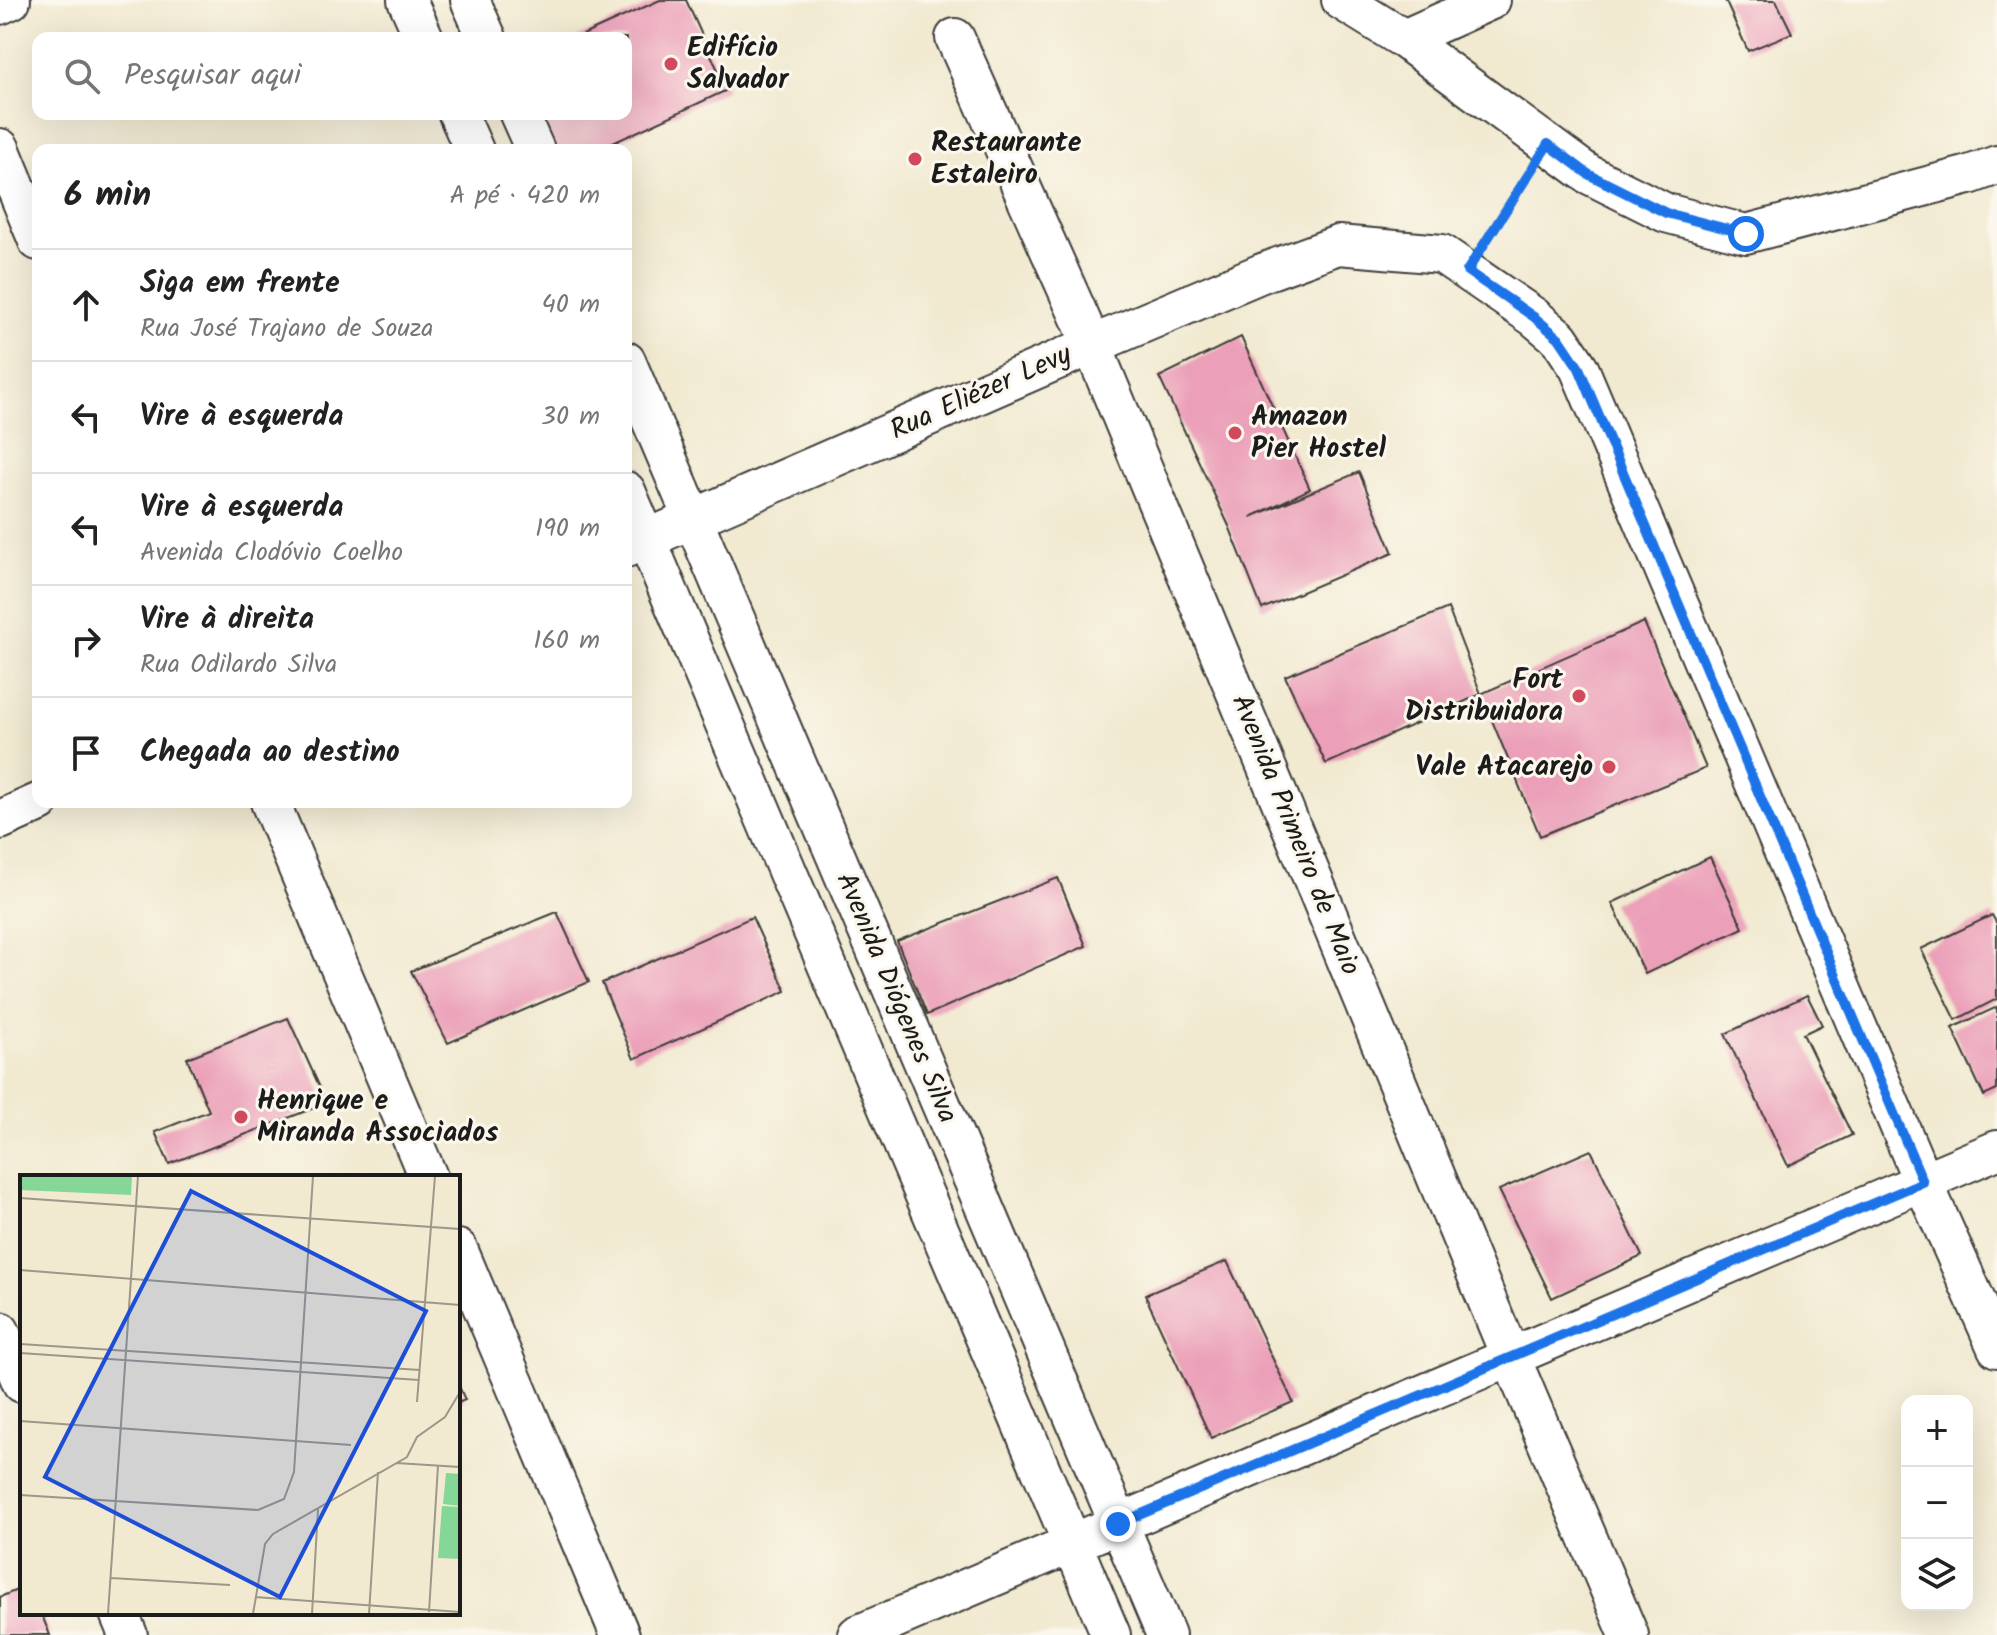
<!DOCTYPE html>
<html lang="pt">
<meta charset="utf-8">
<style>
body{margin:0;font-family:Kalam,sans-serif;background:#f2f2f2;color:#222}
.controls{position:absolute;right:24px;bottom:24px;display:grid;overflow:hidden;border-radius:16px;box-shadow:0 8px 32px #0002}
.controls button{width:72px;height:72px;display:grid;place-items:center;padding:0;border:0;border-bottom:2px solid #e0e0e0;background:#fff;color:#222;font:40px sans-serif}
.stop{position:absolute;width:24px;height:24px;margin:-18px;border:6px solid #1a73e8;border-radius:50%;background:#fff}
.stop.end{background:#1a73e8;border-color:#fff;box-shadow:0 2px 8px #0008}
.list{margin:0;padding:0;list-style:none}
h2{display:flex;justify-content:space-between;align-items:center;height:104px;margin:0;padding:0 32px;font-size:34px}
h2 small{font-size:26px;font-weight:400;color:#767676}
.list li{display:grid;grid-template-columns:52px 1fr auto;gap:24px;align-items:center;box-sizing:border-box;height:112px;padding:0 32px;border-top:2px solid #e0e0e0}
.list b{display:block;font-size:30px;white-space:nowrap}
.list p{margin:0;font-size:26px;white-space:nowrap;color:#767676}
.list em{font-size:26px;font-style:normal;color:#767676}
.icon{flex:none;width:44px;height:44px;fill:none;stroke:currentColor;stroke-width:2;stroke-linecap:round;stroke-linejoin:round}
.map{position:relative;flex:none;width:1997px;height:1635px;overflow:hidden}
.search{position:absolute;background:#fff;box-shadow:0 8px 32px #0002;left:32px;top:32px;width:600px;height:88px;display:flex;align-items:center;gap:20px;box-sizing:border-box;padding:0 28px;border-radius:16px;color:#767676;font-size:30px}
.panel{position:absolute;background:#fff;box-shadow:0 8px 32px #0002;left:32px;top:144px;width:600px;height:664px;border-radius:16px}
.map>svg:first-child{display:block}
</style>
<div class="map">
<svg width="1997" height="1635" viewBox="0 0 1997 1635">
<rect width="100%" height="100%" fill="#fbf7ec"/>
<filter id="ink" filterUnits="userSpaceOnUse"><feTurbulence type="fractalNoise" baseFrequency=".0125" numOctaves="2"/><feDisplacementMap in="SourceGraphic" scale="16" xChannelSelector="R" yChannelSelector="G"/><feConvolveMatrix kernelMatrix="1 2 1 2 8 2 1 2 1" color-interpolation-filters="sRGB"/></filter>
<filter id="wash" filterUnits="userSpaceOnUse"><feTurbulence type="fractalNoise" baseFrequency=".006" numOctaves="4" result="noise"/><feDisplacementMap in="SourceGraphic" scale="32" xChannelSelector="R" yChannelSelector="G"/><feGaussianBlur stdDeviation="1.8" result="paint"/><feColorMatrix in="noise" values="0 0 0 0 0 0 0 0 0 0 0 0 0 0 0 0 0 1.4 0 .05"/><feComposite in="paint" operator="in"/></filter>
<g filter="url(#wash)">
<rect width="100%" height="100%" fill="#f1e9d0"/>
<g id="blocks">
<path fill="#eb9fb8" d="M660,0H686L727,90L598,150H535L519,114H626V38H576Z
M1725,0H1776L1792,33L1748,51Z
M1241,337L1310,489L1251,517L1359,472L1393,553L1262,609L1229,526L1159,377Z
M1448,608L1481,694L1644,622L1706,768L1540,836L1481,694L1326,764L1285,676Z
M1710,857L1743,928L1645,974L1612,903Z
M1058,878L1086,946L927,1015L897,941Z
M557,912L589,982L448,1043L411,971Z
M1992,915L1997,924V999L1956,1020L1921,949Z
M752,917L786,991L634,1059L602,983Z
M1807,995L1822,1025L1803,1034L1852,1135L1788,1166L1725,1034Z
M1997,1007V1090L1984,1096L1952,1028Z
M288,1018L327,1103L169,1164L155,1132L209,1111L187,1058Z
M1591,1150L1642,1256L1552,1298L1499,1190Z
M1227,1261L1293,1402L1211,1438L1145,1295Z
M458,1384L465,1400L458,1403Z
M22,1588V1613H41L50,1635H0V1597Z"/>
</g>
</g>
<g filter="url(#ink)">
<use href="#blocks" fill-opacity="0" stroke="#3c3b37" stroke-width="2"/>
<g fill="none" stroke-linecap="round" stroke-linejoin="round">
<defs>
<path id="street" d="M407,0L424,38
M470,0L487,38
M1341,0L1404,39L1588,174L1666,213L1746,234L1969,175L1997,165
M0,5L11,0
M955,38L1092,345L1511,1358L1629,1635
M1404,39L1491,0
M458,114L474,150
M519,114L535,150
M0,148L38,241
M626,361L1166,1635
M626,491L1111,1635
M626,548L1092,345L1262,273L1338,245L1442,254L1534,317L1559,338L1579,368L1923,1182L1997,1348
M270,802L428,1177
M0,820L40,802
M458,1249L620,1635
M0,1331L22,1383
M119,1613L128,1635
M857,1635L1997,1150"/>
</defs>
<use href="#street" stroke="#3c3b37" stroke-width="42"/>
<path stroke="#3c3b37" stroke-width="5" stroke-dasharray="6 6" stroke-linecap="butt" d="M1486,241L1528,176"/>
<use href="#street" stroke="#fff" stroke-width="38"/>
</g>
</g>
<g fill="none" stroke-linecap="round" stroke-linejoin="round" filter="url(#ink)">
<path stroke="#1a73e8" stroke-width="10" d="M1118,1524L1923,1182L1579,368L1559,338L1534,317L1467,271L1548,144L1588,174L1666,213L1746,234"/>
</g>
<g fill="#d1495b" stroke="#fbf7ec" stroke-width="3">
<circle cx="671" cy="64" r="8"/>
<circle cx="915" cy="159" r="8"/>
<circle cx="1235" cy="433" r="8"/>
<circle cx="1579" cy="696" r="8"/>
<circle cx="1609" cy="767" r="8"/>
<circle cx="241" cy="1117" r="8"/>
</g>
<g text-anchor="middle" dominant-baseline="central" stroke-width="6" stroke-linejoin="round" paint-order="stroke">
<g font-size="28" font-weight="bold" fill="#1c1c1c" stroke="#fbf7ec" text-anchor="start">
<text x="687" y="48">Edifício<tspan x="687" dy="32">Salvador</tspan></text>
<text x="931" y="143">Restaurante<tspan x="931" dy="32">Estaleiro</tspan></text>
<text x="1251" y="417">Amazon<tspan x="1251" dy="32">Pier Hostel</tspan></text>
<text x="1563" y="680" text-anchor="end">Fort<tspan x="1563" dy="32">Distribuidora</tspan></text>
<text x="1593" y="767" text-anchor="end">Vale Atacarejo</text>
<text x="257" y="1101">Henrique e<tspan x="257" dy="32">Miranda Associados</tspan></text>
</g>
<g font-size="28" fill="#1c1c1c" stroke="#fbf7ec">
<text transform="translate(981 393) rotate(-24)">Rua Eliézer Levy</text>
<text transform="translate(1295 835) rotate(68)">Avenida Primeiro de Maio</text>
<text transform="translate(896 998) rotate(67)">Avenida Diógenes Silva</text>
</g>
</g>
<g transform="translate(20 1175)">
<rect width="440" height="440" fill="#f1e9d0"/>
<path d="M0,1H112L111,20L0,15ZM426,298L440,299V331L423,329ZM422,331L440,332V384L418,383Z" fill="#85d798"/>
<path fill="none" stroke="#9c9788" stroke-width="2" d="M0,23L440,54M0,95L440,130M0,169L400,195M0,178L399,205M397,227L415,1M0,246L331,270M376,288L440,292M0,320L238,335L264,324L274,297L293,1M91,403L210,410M235,422L440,437M409,437L418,291M88,439L118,1M233,439L245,369L253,359L387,282L397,262L425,242L440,217M292,439L298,334M349,439L358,297"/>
<path fill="#1d4ed8" fill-opacity="0.15" stroke="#1d4ed8" stroke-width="4" d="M171,16L406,136L260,422L25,302Z"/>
<rect width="440" height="440" fill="none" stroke="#1c1c1c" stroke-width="4"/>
</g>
</svg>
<div class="controls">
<button>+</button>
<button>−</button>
<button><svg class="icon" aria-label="layers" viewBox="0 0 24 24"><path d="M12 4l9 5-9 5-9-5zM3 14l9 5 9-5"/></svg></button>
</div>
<div class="stop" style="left:1746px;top:234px"></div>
<div class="stop end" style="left:1118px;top:1524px"></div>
<div class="search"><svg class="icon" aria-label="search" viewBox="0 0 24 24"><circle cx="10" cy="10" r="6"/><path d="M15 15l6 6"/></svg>Pesquisar aqui</div>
<section class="panel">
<h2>6 min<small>A pé · 420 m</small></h2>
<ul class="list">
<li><svg class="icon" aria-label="ahead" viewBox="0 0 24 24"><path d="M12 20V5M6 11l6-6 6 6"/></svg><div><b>Siga em frente</b><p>Rua José Trajano de Souza</p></div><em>40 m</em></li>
<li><svg class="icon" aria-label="left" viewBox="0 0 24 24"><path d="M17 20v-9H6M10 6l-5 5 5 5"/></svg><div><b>Vire à esquerda</b></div><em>30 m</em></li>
<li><svg class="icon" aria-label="left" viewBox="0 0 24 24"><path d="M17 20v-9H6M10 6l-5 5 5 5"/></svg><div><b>Vire à esquerda</b><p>Avenida Clodóvio Coelho</p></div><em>190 m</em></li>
<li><svg class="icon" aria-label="right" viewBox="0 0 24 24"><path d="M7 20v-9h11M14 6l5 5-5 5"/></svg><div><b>Vire à direita</b><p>Rua Odilardo Silva</p></div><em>160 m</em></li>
<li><svg class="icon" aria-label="arrive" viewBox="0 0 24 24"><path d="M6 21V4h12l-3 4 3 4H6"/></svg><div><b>Chegada ao destino</b></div></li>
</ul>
</section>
</div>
